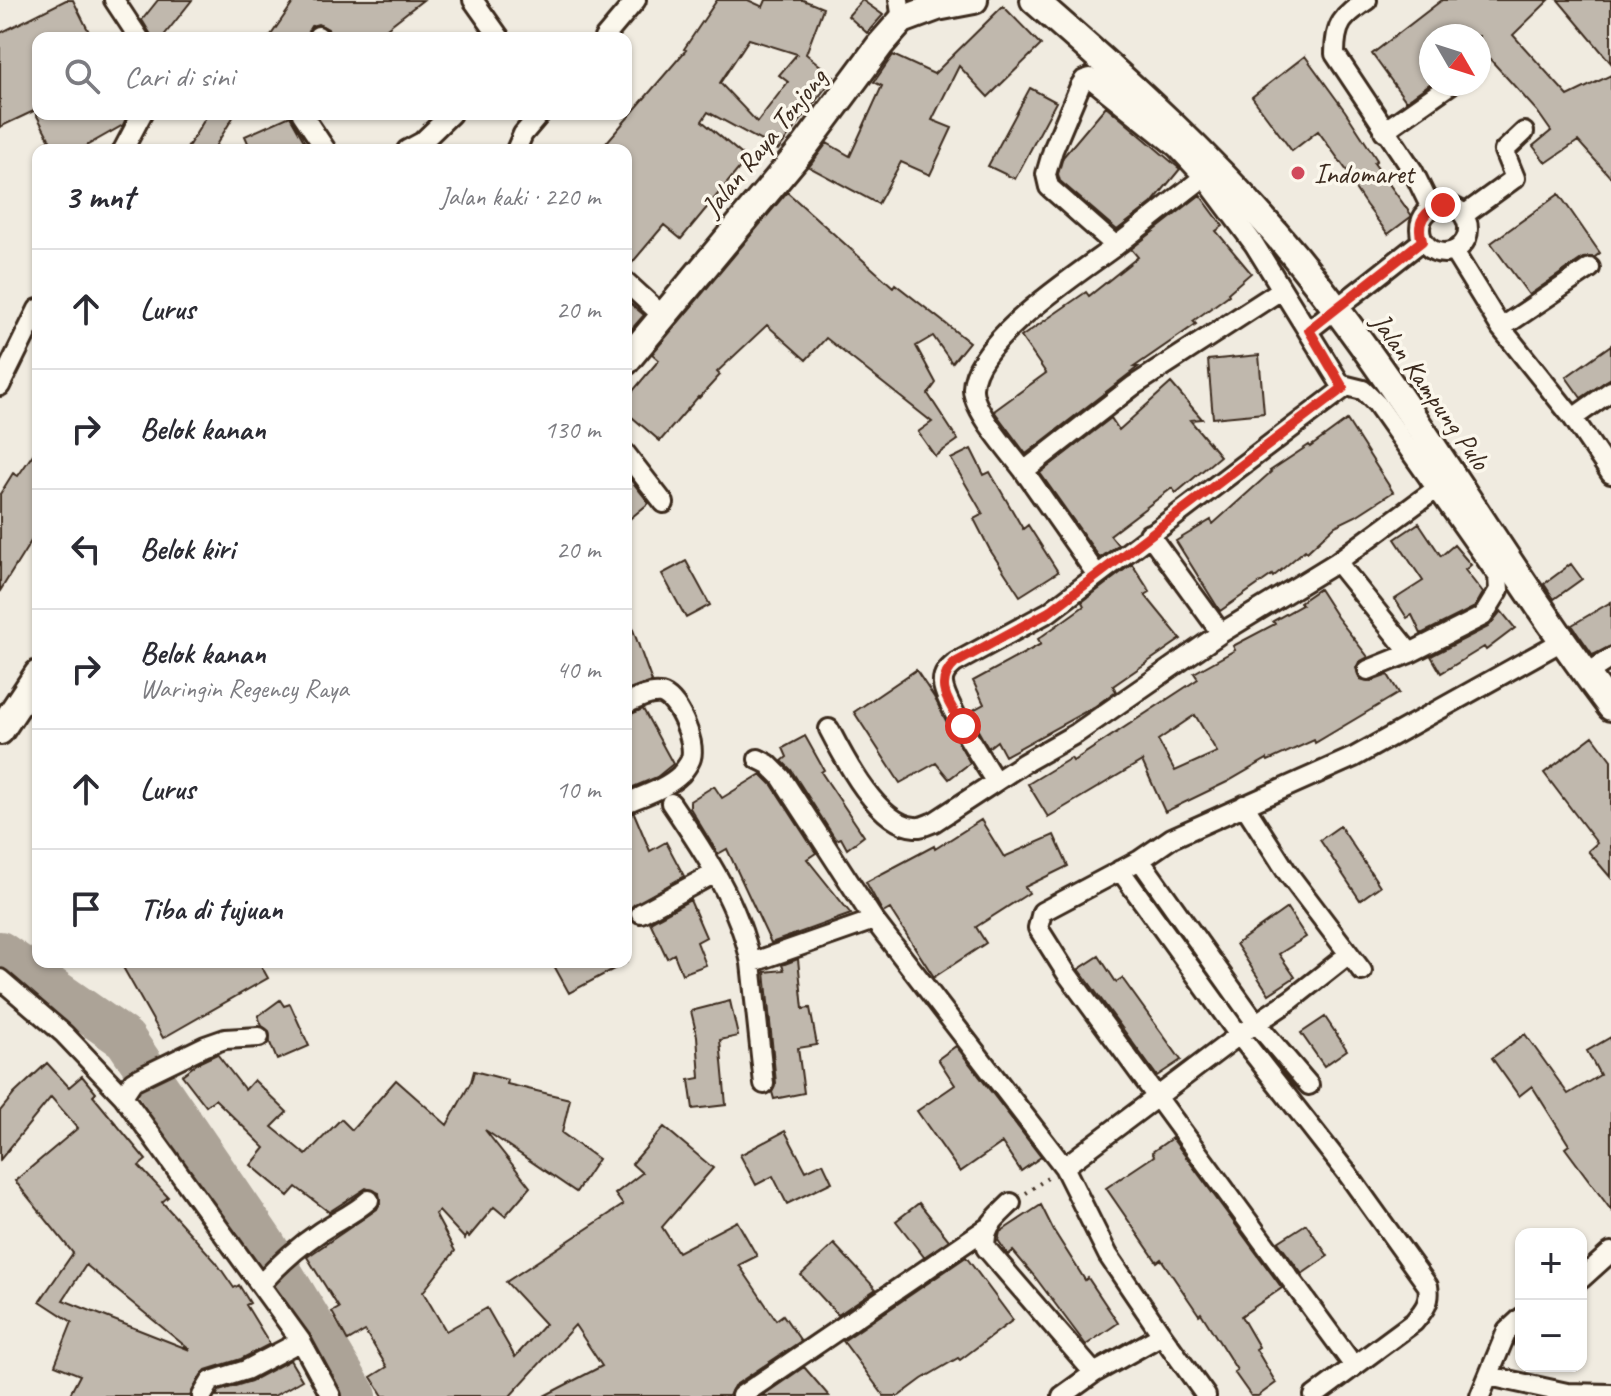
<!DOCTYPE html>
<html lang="id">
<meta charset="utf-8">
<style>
body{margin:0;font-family:Caveat,sans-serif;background:#f2f2f3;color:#2b2b33}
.controls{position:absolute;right:24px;bottom:24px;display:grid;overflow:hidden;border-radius:16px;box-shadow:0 2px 6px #0004}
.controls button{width:72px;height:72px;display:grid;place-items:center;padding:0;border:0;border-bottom:2px solid #e1e1e2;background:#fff;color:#2b2b33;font:40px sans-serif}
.compass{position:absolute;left:1419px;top:24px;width:72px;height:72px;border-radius:50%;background:#fff;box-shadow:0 2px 6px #0004;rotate:129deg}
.stop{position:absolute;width:24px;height:24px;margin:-18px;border:6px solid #d93025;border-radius:50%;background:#fff}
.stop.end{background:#d93025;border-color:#fff;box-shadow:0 2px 8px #0008}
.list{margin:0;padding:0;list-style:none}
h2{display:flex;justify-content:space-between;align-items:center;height:104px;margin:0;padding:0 32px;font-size:34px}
h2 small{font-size:26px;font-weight:400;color:#7c7c81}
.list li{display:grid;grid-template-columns:52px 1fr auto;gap:24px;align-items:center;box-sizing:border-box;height:120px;padding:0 32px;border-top:2px solid #e1e1e2}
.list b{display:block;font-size:30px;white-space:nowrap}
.list p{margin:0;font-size:26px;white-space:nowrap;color:#7c7c81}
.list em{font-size:26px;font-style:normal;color:#7c7c81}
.icon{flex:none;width:44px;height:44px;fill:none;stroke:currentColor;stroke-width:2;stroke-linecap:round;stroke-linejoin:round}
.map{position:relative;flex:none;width:1611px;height:1396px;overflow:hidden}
.search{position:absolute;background:#fff;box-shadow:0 2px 6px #0004;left:32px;top:32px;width:600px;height:88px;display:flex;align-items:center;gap:20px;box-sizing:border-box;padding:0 28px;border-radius:16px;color:#7c7c81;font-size:30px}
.panel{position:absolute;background:#fff;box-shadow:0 2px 6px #0004;left:32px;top:144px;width:600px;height:824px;border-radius:16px}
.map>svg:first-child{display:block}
</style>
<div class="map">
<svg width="1611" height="1396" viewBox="0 0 1611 1396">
<rect width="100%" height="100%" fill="#f0ebe0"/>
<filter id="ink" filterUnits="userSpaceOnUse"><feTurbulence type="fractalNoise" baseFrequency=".0125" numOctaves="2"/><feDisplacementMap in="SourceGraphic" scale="16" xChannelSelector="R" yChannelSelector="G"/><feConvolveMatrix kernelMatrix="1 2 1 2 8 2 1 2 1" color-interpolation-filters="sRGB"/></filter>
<g filter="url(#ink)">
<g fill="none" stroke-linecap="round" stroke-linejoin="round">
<path stroke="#aca397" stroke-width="42" d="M0,952L125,1039L264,1243L356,1396"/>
</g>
<path fill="#c0b8ad" stroke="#3b2a1e" stroke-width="2" fill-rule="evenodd" d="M66,0H73L92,38H38V109L0,127V33Z
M158,0H192L162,38H153L142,20Z
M295,0H423L374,38H330L328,29L318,24L311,26L305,38H269Z
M717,0H748L763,7L766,0H803L823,8L806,54L834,77L778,150L708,112L702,121L747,159L681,239L664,225L626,270V150H600L686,50L684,49ZM749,39L797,54L779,75L788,82L757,122L720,83Z
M862,0L883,15L867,33L848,16Z
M1442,0H1549L1513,35L1568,96L1611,75V178L1578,141L1546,163L1533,146L1551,131L1537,111L1479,47V36H1431V83L1406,101L1372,54Z
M1558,0H1611V63Z
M1003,6L1041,45L988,97L959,66L932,120L952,128L930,175L901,162L878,204L809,167L827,143L850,156L882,86L874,82L893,55L934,74Z
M1305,56L1345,111L1377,160L1374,163L1412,216L1388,234L1366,205L1352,184L1355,182L1318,131L1292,151L1252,97Z
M1030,88L1056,102L1015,179L988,166Z
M1106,106L1180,169L1152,203L1117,230L1060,181L1058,174L1063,157Z
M36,114H128L123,125L79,150H55Z
M208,114H235L213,150H186Z
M290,116L309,150H251L245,136Z
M787,192L893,287L895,284L969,342L952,363L933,336L916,346L936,383L928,394L958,440L935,456L918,432L932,422L826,338L806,360L767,325L717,372L720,375L699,398L698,397L660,441L626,412V399L659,360L652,354Z
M1559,194L1600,253L1595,257L1583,258L1529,295L1491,243Z
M1200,195L1223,226L1216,231L1251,273L1228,293L1229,295L1193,321L1196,324L1134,367H1138L1026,454L994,411L1046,373L1021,337L1086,292L1089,296L1138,257L1131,249Z
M626,300L644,315L629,332L626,330Z
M1611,345V378L1581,398L1566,377Z
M1259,355L1264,413L1213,418L1208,360Z
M1171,383L1202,419L1190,420L1220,456L1176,493L1172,488L1110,535L1118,545L1100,558L1040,473L1111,418L1119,430Z
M1347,420L1393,492L1356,516L1335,526L1307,552L1305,550L1273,577L1272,575L1220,611L1176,541L1211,520L1213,524L1271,472L1270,471L1309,445L1310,447Z
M38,447V530L0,591V494L13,473L18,476Z
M971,449L984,475L990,472L1023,529L1028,525L1058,572L1020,596L990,550L974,519L983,514L951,459Z
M626,474L649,503L626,522Z
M1419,523L1441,556L1454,545L1471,565L1465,570L1483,593L1475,607L1421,634L1412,615L1407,618L1395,599L1423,581L1395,539Z
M686,561L710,605L686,618L662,574Z
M1132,564L1150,592L1145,595L1181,639L1113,686L1116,691L1094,707L1005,756L997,741L988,748L968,713L984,704L973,681L1041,644L1038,639L1084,606L1082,602Z
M1571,564L1582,579L1554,599L1544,584Z
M1319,589L1337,617L1368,657L1359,662L1356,668L1360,679L1372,681L1388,675L1399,693L1315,743L1314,740L1268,761L1267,759L1227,782L1165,812L1142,761L1048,817L1028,784L1071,758L1073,761L1198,679L1194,673L1235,650L1233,646L1275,624L1273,621L1302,605L1300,602ZM1195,715L1217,752L1175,771L1158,740Z
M1611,602V646L1593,655L1572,625Z
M1501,611L1515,628L1486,650L1484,647L1441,673L1431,656L1488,627Z
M626,616H628L652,682L626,691Z
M916,670L934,697L970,763L949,779L936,763L900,783L854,712Z
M643,709L673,764L657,777L626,790V716Z
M805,736L824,770L821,772L864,836L847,849L841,838L836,840L791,770L782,761L787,757L783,748Z
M1593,736L1611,760V878L1588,851L1597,843L1544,773Z
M761,774L772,785L816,853L807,859L851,914L771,943L727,849L718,854L690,808V801L714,786L722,798Z
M634,813L650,851L666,842L684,876L626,910V815Z
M981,820L1004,857L1054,835L1068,866L1025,887L1029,893L976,927L986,943L934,977L890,909L883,913L866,882L934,846L935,849Z
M1340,826L1380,886L1360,900L1320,840Z
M690,900L706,937L697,942L706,965L682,974L674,954L667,958L650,922Z
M1287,908L1306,937L1279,954L1295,977L1269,994L1236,944Z
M1099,956L1116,982L1122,978L1181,1060L1157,1076L1079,969Z
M798,959L803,1009L810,1008L817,1045L798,1048L804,1093L774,1099L772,1092L776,1083L765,972L784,970L782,965Z
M120,962H259L268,978L163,1038Z
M552,962H627L569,993Z
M280,1000L284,1006L290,1004L309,1046L277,1060L270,1043L269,1031L262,1026L258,1016Z
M730,1001L738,1036L720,1040L726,1105L693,1109L689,1080L700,1078L697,1036L691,1011Z
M1325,1017L1347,1050L1324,1066L1301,1033Z
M1525,1034L1568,1094L1600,1075L1587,1051L1611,1037V1210L1565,1148L1569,1145L1532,1086L1519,1096L1492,1058Z
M956,1046L1041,1157L1021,1171L1002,1143L960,1172L917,1111L955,1085L938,1059Z
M217,1054L245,1090L254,1080L287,1112L272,1127L306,1155L341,1119L352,1130L396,1080L447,1125L471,1082L474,1071L508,1080L507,1084L570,1099L562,1133L598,1159L576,1192L485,1130L530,1187L505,1216L494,1207L469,1237L467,1235L465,1239L439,1211L435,1214L455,1251L423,1292L446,1331L487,1308L515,1357L545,1324L506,1282L623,1205L615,1194L642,1173L632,1164L664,1127L713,1168L662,1227L678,1252L737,1221L757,1256L739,1265L776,1320L783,1315L801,1341L734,1386L729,1396H544L602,1366L575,1325L510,1396H383L371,1377L387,1367L365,1331L348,1341L332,1312L339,1308L307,1257L377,1209L380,1203L379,1193L366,1188L329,1212L296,1187L288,1196L251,1165L265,1148L215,1099L206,1106L182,1075L198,1063Z
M47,1063L69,1087L82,1076L96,1093L93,1096L146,1160L139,1166L168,1197L162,1202L216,1262L234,1288L239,1285L250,1303L246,1305L270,1344L241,1359L206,1370L201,1375L190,1396H69L80,1375L55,1365L72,1322L40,1301L73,1253L15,1181L78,1128L51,1097L0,1160V1111L14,1094ZM86,1265L190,1350L63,1300Z
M785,1131L806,1171L823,1163L832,1182L787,1204L773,1176L756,1185L740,1155Z
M1172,1138L1282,1288L1241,1316L1259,1347L1256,1349L1276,1383L1258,1396H1251L1234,1372L1237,1370L1201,1313L1199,1315L1161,1259L1157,1262L1106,1188L1154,1156L1152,1152Z
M919,1203L949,1240L924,1257L896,1221Z
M1041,1205L1054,1231L1085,1280L1088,1278L1118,1323L1086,1345L1035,1277L1013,1251L1008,1255L998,1240L1000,1232Z
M1306,1224L1328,1256L1302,1274L1278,1242Z
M834,1244L876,1289L838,1315L801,1275Z
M966,1257L1013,1320L960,1360L958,1358L922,1379L899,1396H884L843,1341Z
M290,1360L302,1380L274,1396H216L219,1391L251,1381Z
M804,1367L829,1396H762Z"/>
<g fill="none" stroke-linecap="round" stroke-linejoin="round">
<defs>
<path id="street" d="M114,0L139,38
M473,0L500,38
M899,0L902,20
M1367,0C1342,17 1335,24 1335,54L1413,171L1431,208
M317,38L318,36
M604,38L636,0
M302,114L326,150
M1384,131L1451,84
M123,150L142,114
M407,150L422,142L451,114
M516,150L523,134L540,114
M1420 229a24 24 0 1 1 48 0a24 24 0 1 1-48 0Z
M1464,215L1515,178L1504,151L1524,132
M1116,246L1049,187L1046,174L1053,150L1080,86L1084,80L1090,78L1177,148L1204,177L1254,244L1343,388
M1454,252L1501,328L1573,418L1611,474
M626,282L663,316
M1501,328L1590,268
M1309,330L1422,241
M0,386L38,309
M1573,418L1611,391
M626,454L664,503
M1024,471C1010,452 972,410 973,388C974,340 1081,272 1117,245C1146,223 1175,199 1204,177
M1149,534L1221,633
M1337,562L1410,653
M1097,575L1024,471L1133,386L1281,290
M1586,674L1611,658
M626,704C636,699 650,692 661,694C678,698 696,742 691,758C690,763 684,770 681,774C667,788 644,795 626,803
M829,729C844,758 878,825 915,827C922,828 928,824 934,822L1024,763L1077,733L1221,633L1337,562L1436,489
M758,759L768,764L781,777L874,920
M995,781C983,761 945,704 943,684C942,674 948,669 955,663L1049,612L1347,386L1363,390L1377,404L1498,576L1499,590L1483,616L1410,653L1368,670
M671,803C705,853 739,904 751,963
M1244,805L1287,872L1362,971
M1140,860L1256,1023L1309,1085
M1120,870L1239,1035L1347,1173L1428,1286C1431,1302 1424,1310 1414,1322L1314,1396
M641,913L715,873
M0,979L64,1034L123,1096L301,1341L331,1396
M764,1084L751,963L874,920L1064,1167L1108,1255L1162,1335
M123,1096L133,1081L205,1046L225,1039L259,1037
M1064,1167L1239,1035L1292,999L1349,954
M1011,1203C997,1217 982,1227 986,1248L1094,1373
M1581,1279L1611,1252
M261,1284C278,1265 299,1246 320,1232C336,1221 354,1214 369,1200
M1354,1366L1067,974L1038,928L1042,912L1140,860L1172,838L1354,757L1564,640
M1489,1376L1567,1393L1611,1394
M202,1396L211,1381L246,1370L301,1341
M741,1396L987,1228
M1062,1396L1094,1373L1162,1335L1206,1396
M1480,1396L1507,1331L1521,1318"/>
<path id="secondary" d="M1034,0C1126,80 1216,161 1294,255C1410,397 1500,560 1611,707
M626,361L805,146L880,45L902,20L937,7L974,0
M0,731L38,674"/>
</defs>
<use href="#street" stroke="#3b2a1e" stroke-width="24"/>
<use href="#secondary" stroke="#3b2a1e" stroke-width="32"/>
<path stroke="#3b2a1e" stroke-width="4" stroke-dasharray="2 6" stroke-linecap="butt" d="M1026,1193L1049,1177"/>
<use href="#street" stroke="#fbf7ec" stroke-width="18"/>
<use href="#secondary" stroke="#fbf7ec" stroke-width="26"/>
</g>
</g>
<g fill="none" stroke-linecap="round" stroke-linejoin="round" filter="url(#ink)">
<path stroke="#d93025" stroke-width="10" d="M963,726C950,705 932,684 955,663L1049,612L1343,388L1309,330L1422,241C1416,222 1424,210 1443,205"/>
</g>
<circle fill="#d1495b" stroke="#fbf7ec" stroke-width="3" cx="1298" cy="173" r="8"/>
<g text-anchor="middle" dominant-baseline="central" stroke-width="7" stroke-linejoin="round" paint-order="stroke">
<g font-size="28" fill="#3b2a1e" stroke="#fbf7ec">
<text transform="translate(764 142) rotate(-51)">Jalan Raya Tonjong</text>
<text transform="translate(1431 391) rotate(55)">Jalan Kampung Pulo</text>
</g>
<g font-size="28" fill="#3b2a1e" stroke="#fbf7ec" text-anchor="start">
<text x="1314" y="173">Indomaret</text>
</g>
</g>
</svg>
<div class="controls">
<button>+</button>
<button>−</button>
</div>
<svg class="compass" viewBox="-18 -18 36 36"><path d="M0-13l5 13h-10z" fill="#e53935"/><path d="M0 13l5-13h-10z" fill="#7c7c81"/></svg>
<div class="stop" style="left:963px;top:726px"></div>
<div class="stop end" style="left:1443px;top:205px"></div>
<div class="search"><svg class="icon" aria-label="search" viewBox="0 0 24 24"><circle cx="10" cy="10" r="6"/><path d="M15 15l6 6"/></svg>Cari di sini</div>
<section class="panel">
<h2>3 mnt<small>Jalan kaki · 220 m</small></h2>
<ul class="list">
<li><svg class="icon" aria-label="ahead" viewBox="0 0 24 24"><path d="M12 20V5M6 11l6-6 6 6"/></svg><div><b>Lurus</b></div><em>20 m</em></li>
<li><svg class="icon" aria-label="right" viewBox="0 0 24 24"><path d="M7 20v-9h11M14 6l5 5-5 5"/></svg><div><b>Belok kanan</b></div><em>130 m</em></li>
<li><svg class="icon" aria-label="left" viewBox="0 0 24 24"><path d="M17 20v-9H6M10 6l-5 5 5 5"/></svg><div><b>Belok kiri</b></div><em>20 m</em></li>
<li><svg class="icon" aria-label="right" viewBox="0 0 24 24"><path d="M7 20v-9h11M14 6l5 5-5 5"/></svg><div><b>Belok kanan</b><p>Waringin Regency Raya</p></div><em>40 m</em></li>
<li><svg class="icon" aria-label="ahead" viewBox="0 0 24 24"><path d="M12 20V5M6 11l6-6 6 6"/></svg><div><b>Lurus</b></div><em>10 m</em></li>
<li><svg class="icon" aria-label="arrive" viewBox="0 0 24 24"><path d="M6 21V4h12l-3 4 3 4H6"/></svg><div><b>Tiba di tujuan</b></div></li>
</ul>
</section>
</div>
